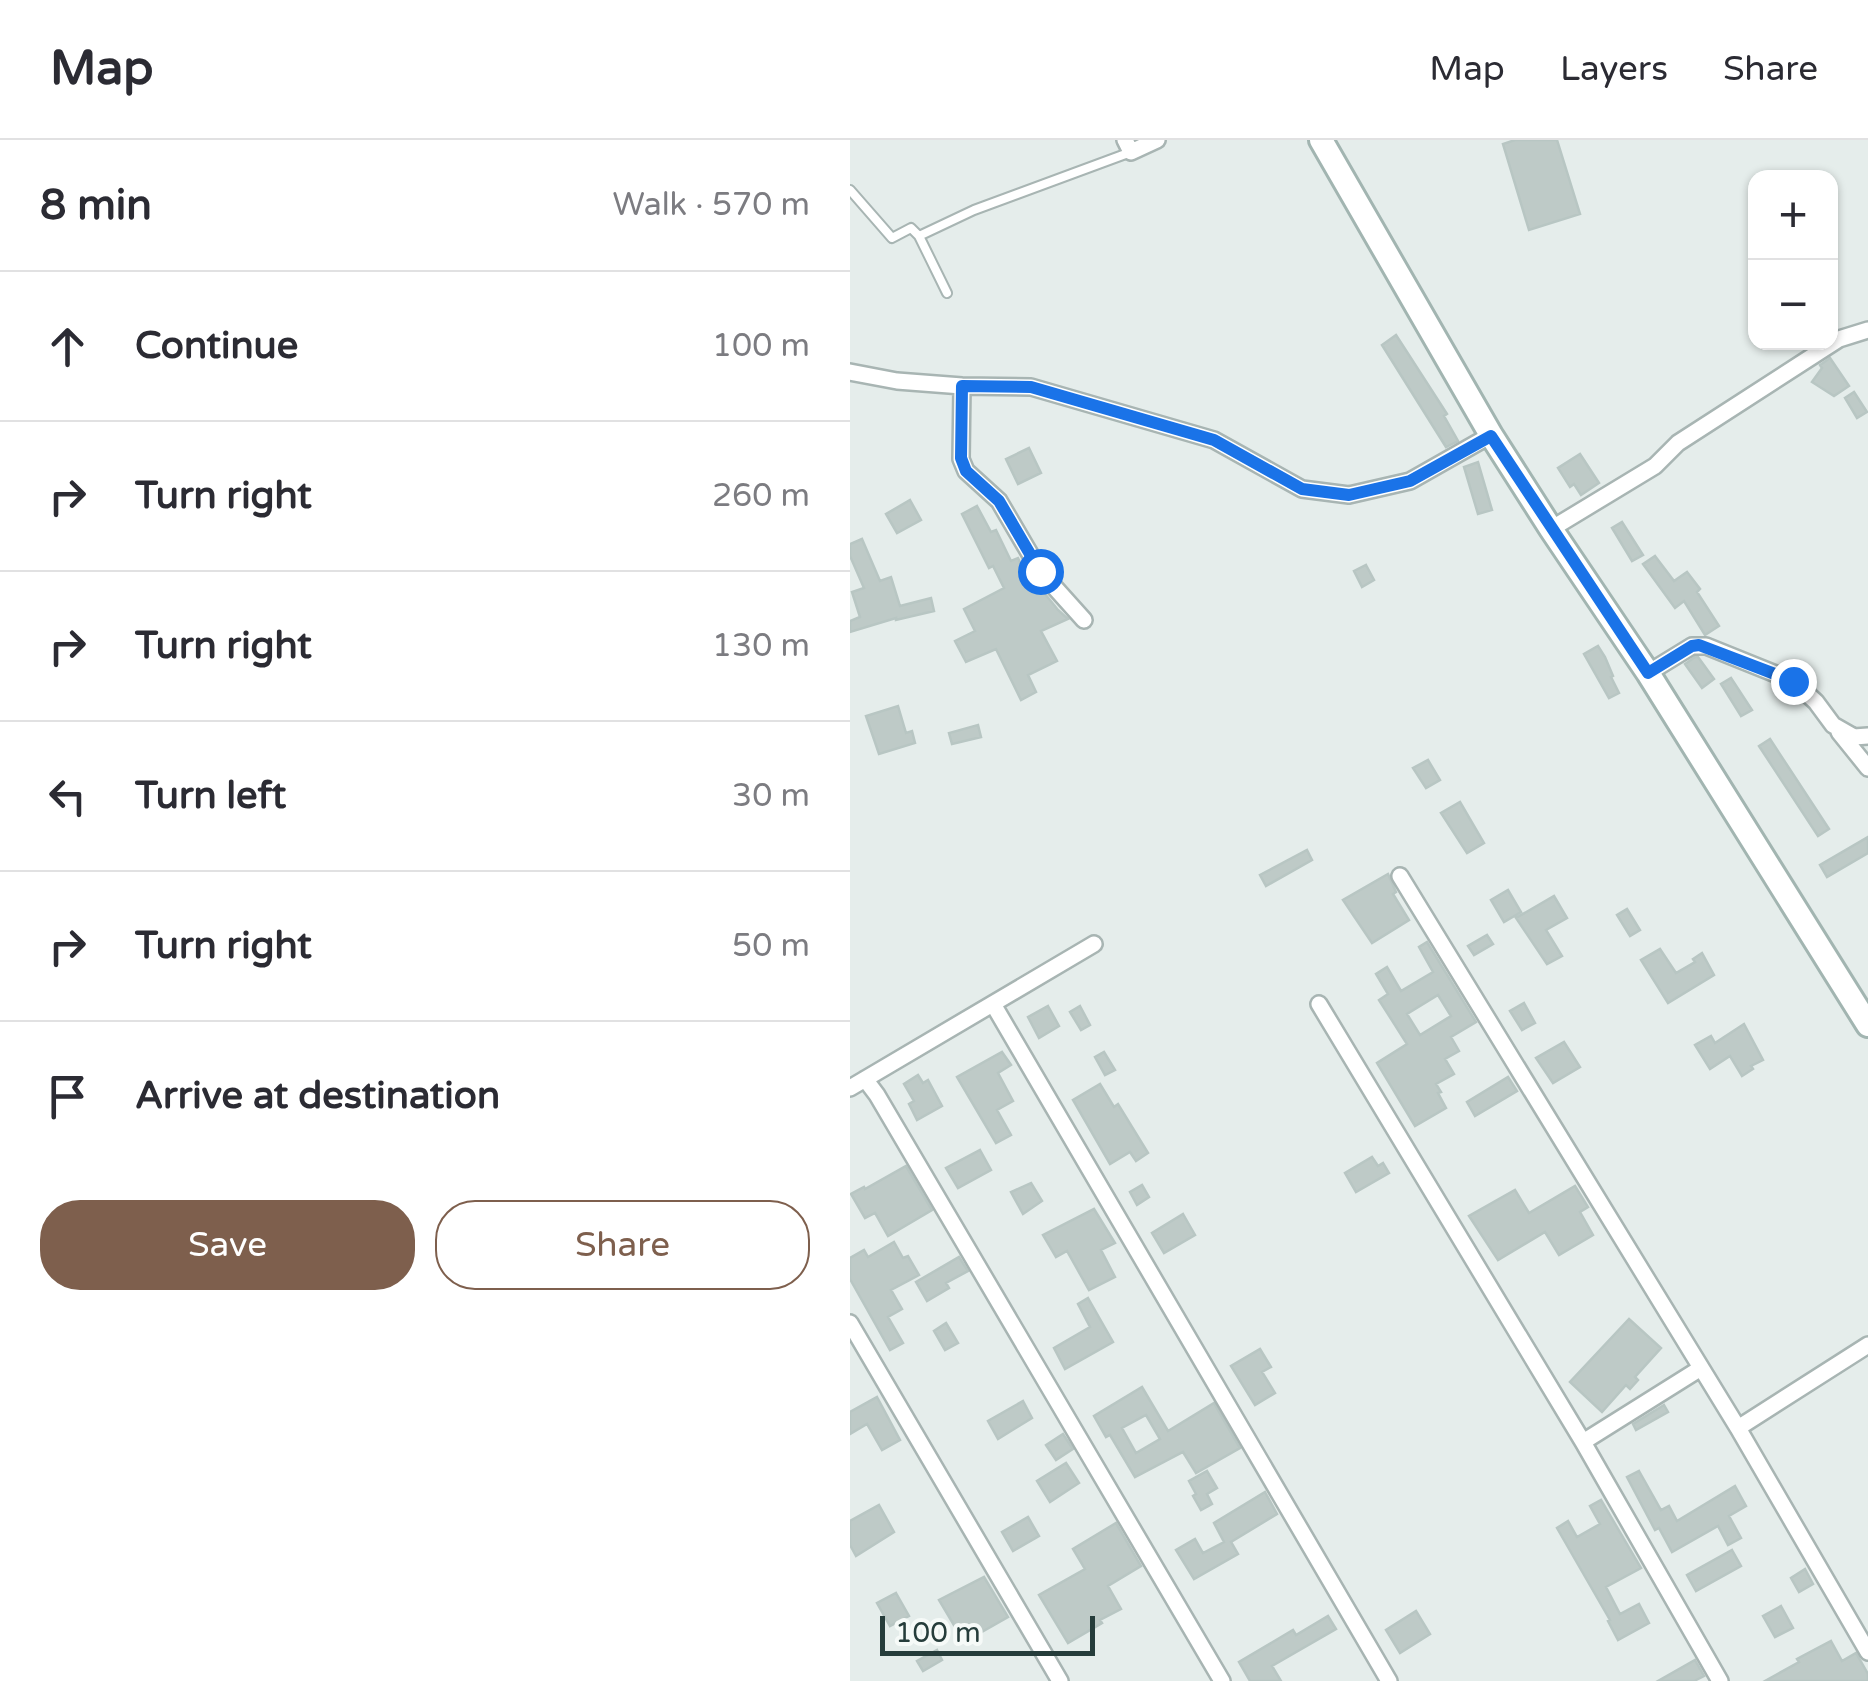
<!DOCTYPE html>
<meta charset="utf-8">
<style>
body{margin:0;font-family:"Varela Round",sans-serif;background:#f7f7f7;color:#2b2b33}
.controls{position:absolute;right:30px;top:30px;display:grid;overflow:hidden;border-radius:20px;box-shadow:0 2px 8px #0004}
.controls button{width:90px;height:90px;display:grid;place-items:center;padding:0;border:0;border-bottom:2px solid #e1e1e2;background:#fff;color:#2b2b33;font:50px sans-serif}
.scale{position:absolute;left:30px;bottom:25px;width:215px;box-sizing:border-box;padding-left:10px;border:5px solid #263d3b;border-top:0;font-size:28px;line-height:35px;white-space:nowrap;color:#263d3b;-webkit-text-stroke:8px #f6faf8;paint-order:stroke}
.stop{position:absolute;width:30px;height:30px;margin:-22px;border:8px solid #1a73e8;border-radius:50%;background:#fff}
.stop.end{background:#1a73e8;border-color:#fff;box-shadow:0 2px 10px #0008}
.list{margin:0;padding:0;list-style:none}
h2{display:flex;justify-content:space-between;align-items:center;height:130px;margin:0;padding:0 40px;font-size:42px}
h2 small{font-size:32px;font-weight:400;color:#7c7c81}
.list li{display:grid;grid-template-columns:65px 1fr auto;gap:30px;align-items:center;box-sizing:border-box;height:150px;padding:0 40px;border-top:2px solid #e1e1e2}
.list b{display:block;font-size:38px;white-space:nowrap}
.list em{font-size:32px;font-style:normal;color:#7c7c81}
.actions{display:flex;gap:20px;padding:30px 40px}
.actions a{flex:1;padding:22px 0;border:2px solid #7e5f4d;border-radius:40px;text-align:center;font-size:35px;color:#7e5f4d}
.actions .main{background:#7e5f4d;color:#fff}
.icon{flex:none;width:55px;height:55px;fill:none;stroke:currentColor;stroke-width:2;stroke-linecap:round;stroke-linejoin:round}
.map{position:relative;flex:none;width:1018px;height:1541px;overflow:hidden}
header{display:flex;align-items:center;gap:60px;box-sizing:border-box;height:140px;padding:0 50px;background:#fff;border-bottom:2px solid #e1e1e2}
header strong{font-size:48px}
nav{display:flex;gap:55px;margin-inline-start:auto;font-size:35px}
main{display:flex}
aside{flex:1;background:#fff}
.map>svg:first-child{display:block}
</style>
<header>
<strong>Map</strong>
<nav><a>Map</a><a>Layers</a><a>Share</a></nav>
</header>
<main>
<aside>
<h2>8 min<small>Walk · 570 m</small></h2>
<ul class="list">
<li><svg class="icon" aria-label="ahead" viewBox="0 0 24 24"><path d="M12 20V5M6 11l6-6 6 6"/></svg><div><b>Continue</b></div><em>100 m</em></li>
<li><svg class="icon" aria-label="right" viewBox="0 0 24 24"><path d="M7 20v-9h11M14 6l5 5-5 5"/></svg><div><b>Turn right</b></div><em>260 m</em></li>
<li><svg class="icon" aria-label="right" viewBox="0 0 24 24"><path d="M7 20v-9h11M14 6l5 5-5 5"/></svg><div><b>Turn right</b></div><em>130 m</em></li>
<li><svg class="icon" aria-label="left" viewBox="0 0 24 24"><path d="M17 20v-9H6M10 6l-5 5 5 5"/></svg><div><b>Turn left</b></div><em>30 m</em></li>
<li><svg class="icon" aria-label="right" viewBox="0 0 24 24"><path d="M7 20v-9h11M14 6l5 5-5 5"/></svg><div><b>Turn right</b></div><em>50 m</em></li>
<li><svg class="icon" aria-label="arrive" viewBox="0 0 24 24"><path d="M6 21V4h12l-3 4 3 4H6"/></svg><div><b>Arrive at destination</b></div></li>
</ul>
<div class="actions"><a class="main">Save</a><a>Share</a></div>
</aside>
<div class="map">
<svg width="1018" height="1541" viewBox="0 0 1018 1541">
<rect width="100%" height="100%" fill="#e5edeb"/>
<path fill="#becac7" stroke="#b8c6c3" stroke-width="2.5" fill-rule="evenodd" d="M665,0H707L730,74L679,90L653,4Z
M546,195L597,274L594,276L608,301L596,307L532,205Z
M980,218L999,246L984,256L962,242L972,228L970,225Z
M1004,252L1017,272L1007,278L995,258Z
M179,308L191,333L168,344L156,319Z
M730,314L749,343L731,355L724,344L720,347L708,328Z
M628,322L642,370L628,374L614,327Z
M60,360L71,380L47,393L36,374Z
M127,366L141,392L146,390L161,421L168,418L185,453L191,449L208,470L218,479L191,491L207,521L178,535L186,552L171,560L146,509L116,522L105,501L125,491L114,469L154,448L143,426L139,428L112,374Z
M772,382L793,415L782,421L762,388Z
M12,399L30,441L41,437L50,466L81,458L84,471L46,480V478L0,492V481L10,477L2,452L14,448L0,416V404Z
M805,416L824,441L837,432L850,449L847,452L869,486L855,495L834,461L825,468L793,424Z
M516,425L524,440L512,447L504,431Z
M748,506L755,517L763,536L761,537L769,553L759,558L734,514Z
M845,517H848L864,539L852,548L835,524Z
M881,538L902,570L891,576L871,544Z
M48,566L56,593L62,591L65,603L29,614L16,576Z
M128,585L131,597L102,604L99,593Z
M920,599L979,689L968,696L909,606Z
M578,620L590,640L576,648L563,628Z
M610,662L634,703L617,713L591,673Z
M1018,697V713L977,737L970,725Z
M457,710L462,720L416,746L410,735Z
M538,734L546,752L543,754L559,780L522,803L493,760Z
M658,750L671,772L654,782L641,760Z
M704,756L717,778L696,790L712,816L697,824L666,778Z
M777,769L790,790L780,796L767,775Z
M637,795L643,804L624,815L618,806Z
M577,802L626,882L601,897L609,911L595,919L604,934L586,944L591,952L588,953L596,968L565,986L527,923L557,904L529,860L538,854L526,834L537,827L551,851L583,832L569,807ZM588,855L601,876L570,895L557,874Z
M810,809L826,833L845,822L843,819L852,813L864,835L818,863L791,820Z
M674,863L685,883L672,890L660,871Z
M198,866L209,886L189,898L178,877Z
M230,866L240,885L231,890L220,872Z
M894,884L913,920L901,926L903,929L892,936L880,916L860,929L845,905L861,896L865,903Z
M714,902L730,927L703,943L686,918Z
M152,912L161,925L148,933L163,961L147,970L161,995L146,1003L107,937Z
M254,912L265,930L255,935L245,917Z
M68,935L73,943L78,940L92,966L67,980L59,964L64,961L54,944Z
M658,937L667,951L625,976L617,962Z
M250,944L264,967L268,964L298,1013L286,1021L280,1012L260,1024L223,960Z
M130,1010L141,1030L108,1048L96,1028Z
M522,1017L528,1026L533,1023L539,1033L506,1052L495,1033Z
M56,1026L82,1070L38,1096L25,1073L15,1078L1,1054L14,1047L15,1049Z
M181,1043L192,1061L173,1074L161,1052Z
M292,1045L299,1057L287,1065L280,1052Z
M725,1046L738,1067L730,1072L743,1095L709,1115L695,1092L648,1120L619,1076L665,1050L679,1073Z
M244,1069L265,1103L251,1110L265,1137L239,1150L217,1111L206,1117L193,1095Z
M333,1074L345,1095L314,1113L302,1093Z
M44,1102L53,1118L58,1116L69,1135L41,1150L52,1169L38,1177L53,1203L40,1210L0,1139V1118L14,1110L18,1117Z
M109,1117L118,1131L96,1143L99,1148L77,1161L66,1142Z
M238,1158L263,1202L215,1229L204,1208L240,1187L228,1164Z
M779,1179L811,1208L785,1237L788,1240L780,1249L776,1245L752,1272L720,1242Z
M96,1183L108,1203L95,1210L84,1191Z
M410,1209L421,1227L412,1232L425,1253L405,1265L381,1226Z
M292,1247L318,1291L364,1263L390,1308L346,1333L333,1312L285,1337L260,1295L256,1297L244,1276ZM296,1275L310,1299L286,1313L272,1288Z
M27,1257L50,1300L32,1310L17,1284L0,1294V1272Z
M173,1261L182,1278L148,1299L138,1281Z
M814,1265L818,1272L786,1290L783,1284Z
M213,1294L223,1309L206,1320L196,1305Z
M216,1323L229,1343L200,1362L187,1341Z
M357,1331L367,1348L357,1354L362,1364L351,1370L343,1356L346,1354L339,1341Z
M789,1331L811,1370L819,1366L827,1381L885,1346L896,1366L879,1376L891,1398L878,1405L868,1386L822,1412L809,1388L805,1390L777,1337Z
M415,1352L427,1374L381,1402L388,1414L344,1439L326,1410L345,1399L353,1413L374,1402L364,1383Z
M751,1360L791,1428L756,1447L770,1474L789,1464L799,1483L768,1500L758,1481L760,1480L707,1388L718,1381L727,1397L750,1384L740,1366Z
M29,1365L44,1392L6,1416L0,1405V1381Z
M178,1377L189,1396L163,1411L152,1392Z
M266,1383L291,1426L258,1446L271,1469L250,1480L252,1483L218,1503L189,1455L235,1429L223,1409Z
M882,1410L891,1426L846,1451L837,1435Z
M955,1429L963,1444L949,1452L941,1438Z
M134,1437L158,1477L114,1502L89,1460Z
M46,1453L59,1476L40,1486L27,1463Z
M931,1466L943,1488L925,1497L913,1476Z
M566,1471L580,1494L550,1513L536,1490Z
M478,1476L486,1489L422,1526L431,1541H400L389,1522L443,1490L446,1495Z
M981,1501L992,1521L1006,1513L1018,1534V1541H915L949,1522L947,1519Z
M87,1510L92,1520L73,1531L67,1521Z
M845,1520L854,1536L844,1541H808Z"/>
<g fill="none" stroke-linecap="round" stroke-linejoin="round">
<defs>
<path id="lane" d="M0,50L42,98L61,88L69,96L97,153
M69,96L124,70L281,12"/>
<path id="street" d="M275,0L281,12L307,0
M0,232L47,241L112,246L181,247L364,300L452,349L499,355L560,341L641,295
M112,246L111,319L116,331L149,361L190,431L234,480
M701,389L805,326L828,303L989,199L1018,190
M798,533L842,506H856L943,541L966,562L983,585L1004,597L1018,596
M989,592L1018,628
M550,736L888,1288L1018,1512
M143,864L539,1541
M469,864L733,1302L870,1541
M15,939L27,955L372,1541
M0,948L244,804
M0,1183L210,1541
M888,1288L1018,1205
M733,1302L851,1228"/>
<path id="secondary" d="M471,0L641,295L701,389L798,533L1018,885"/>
</defs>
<use href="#lane" stroke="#a8b5b3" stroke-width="12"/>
<use href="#street" stroke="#a8b5b3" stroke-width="20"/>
<use href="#secondary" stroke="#a2b5b1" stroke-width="28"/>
<use href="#lane" stroke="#fff" stroke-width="8"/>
<use href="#street" stroke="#fff" stroke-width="15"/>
<use href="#secondary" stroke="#fff" stroke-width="22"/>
</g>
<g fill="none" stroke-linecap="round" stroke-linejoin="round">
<path stroke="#1a73e8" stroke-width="12" d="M190,431L149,361L116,331L111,318L112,246L181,247L364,300L452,349L499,355L560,341L641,296L798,533L842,506L849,505L943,541"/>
</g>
</svg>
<div class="controls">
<button>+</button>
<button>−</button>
</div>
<div class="scale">100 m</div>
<div class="stop" style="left:190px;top:431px"></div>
<div class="stop end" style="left:943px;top:541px"></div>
</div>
</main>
